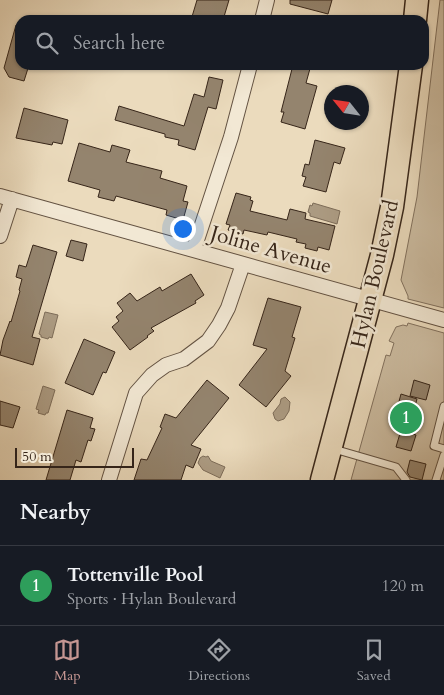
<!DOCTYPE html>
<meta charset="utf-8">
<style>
body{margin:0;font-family:Cardo,serif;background:#242831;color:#f1f3f6}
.compass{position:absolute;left:324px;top:85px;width:45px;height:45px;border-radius:50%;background:#171b24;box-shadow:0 1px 4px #0004;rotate:300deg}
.scale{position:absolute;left:15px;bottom:12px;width:119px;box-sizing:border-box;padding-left:5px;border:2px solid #362519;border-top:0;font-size:14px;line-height:18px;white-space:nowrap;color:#362519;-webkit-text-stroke:4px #f2e8d4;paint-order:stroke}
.you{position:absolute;left:182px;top:228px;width:18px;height:18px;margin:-12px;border:4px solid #fff;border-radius:50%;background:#1a73e8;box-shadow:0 0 0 8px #1a73e833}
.badge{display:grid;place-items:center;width:32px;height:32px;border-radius:50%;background:#c59692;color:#fff;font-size:16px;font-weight:700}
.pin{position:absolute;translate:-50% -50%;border:2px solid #fff;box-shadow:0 1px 5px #0006}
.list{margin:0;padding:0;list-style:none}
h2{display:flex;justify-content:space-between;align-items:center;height:65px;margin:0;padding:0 20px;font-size:21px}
h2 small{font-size:16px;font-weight:400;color:#9ea1a6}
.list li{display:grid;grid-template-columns:32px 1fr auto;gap:15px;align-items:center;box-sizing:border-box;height:80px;padding:0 20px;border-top:1px solid #363941}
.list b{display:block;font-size:19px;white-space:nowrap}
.list p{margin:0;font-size:16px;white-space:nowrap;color:#9ea1a6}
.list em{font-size:16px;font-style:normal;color:#9ea1a6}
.icon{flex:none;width:28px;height:28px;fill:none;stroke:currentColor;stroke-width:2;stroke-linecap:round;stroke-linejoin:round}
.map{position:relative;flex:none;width:444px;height:480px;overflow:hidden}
.search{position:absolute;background:#171b24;box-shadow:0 1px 4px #0004;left:15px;right:15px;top:15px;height:55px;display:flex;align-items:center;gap:12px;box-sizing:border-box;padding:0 18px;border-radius:15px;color:#9ea1a6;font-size:19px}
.sheet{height:145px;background:#171b24}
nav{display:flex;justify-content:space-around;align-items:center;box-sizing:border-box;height:70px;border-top:1px solid #363941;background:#171b24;font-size:14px;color:#9ea1a6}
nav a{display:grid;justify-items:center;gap:2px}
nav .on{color:#c59692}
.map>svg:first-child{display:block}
</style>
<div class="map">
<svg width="444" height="480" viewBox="0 0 444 480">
<rect width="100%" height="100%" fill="#ebdbbd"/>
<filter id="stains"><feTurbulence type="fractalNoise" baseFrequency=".004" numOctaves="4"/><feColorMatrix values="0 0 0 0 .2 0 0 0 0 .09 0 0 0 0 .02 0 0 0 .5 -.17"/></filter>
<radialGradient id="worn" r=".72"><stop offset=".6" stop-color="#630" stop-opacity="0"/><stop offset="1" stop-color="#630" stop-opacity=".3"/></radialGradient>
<path fill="#ccbca1" stroke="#81705d" d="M440,0H444V308L408,299V296L401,280L417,197Z
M408,323L444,333V480H351L386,355L390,356L394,343L389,341L396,327L403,325L407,326Z"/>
<path fill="#ad9d85" stroke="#7d6d5a" d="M313,203L340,211L337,224L310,216V213L308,212L310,205L312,206Z
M45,312L58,315L52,338L49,337L48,339L41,337V335L39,334Z
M43,386L55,390L48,413H46L45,415L38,413L39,410L36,409Z
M285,397L290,402L289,411L284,419L278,421L275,419L273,413L280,404L281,399Z
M203,456L206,457L208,456L211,461L225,467L220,478L203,470L198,463L200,458Z"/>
<path fill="#94846e" stroke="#362519" d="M197,0H229L223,20H191Z
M290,0H332L328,14L290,4Z
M16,25L20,26V65H29L24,81L9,77L4,68Z
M293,65H311L306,83L317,86L305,129L281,122L284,112H281Z
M209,77L223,80L216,109L208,107L195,150L178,145L179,140L165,137V134L115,120L119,106L184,126L194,94L204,97Z
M24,108L68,120L62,144L53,142L52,145L16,138Z
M315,140L345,148L340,164L334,162L326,192L303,186L306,177L302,176L305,164L309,165Z
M79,143L110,152L112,145L130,150L126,162L162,171L160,178L187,186L183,201L188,202L183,220L166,215L167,210L116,196L114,201L98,197L100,190L68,181Z
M236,193L251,197L250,200L253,201L250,211L287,220L290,209L306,213L305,219L335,226L329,250L318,247L317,251L305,248L306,244L296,242L297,239L268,232L267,235L244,230L243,234L228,230L230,225L226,224Z
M71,240L87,244L83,261L66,256Z
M33,245L57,252L32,337L40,339L33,365L0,355L3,340L10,321L11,322L20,291L19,290L22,279L16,277L19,265L26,267Z
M191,274L204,295L195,301L196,303L151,328L154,331L147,336L148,337L130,350L112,327L119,321L116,317L123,311L117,303L130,293L137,301L160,287L162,291Z
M268,298L301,307L292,337L295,338L285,371L291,376L266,407L239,385L267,349L253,345Z
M84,339L115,352L106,373L103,372L93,395L65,383Z
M207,380L229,398L191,445L201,449L193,468L186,465L181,480H134L141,459L147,460L162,428L160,427L165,414L176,418Z
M414,380L430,385L426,400L410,396Z
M401,394L417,399L408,432L392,427Z
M0,401L20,407L13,428L0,425Z
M67,410L93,418L90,428L95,429L91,441L88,440L81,462L76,460L70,480H46Z
M401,430L416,435L411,451L396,447Z
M410,460L426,464L422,480L410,477L407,472Z"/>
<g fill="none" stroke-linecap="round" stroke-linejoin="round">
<defs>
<path id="service" d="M444,406L434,446L444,449
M334,449L396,467L406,480
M436,480L444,455"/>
<path id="minor" d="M262,20L267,0
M0,196L444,320
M0,236L12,199
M194,249L231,137L250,65
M109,480L136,393L152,375L166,365L184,359L208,341L219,325L228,308L243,264"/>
<path id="primary" d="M415,20L417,0
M322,480L382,255L392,207L411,65"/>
</defs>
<use href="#service" stroke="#635242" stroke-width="9"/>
<use href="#minor" stroke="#635242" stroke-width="16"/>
<use href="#primary" stroke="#362519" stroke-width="25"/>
<use href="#service" stroke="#f2e8d4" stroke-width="7"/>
<use href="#minor" stroke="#f2e8d4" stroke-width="14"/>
<use href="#primary" stroke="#ebdbbd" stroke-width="22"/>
</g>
<g text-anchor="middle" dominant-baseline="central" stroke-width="5" stroke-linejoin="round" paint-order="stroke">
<g font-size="21" fill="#362519" stroke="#f2e8d4">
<text transform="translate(271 250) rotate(16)">Joline Avenue</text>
<text transform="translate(375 274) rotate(-77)">Hylan Boulevard</text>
</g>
</g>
<rect width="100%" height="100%" filter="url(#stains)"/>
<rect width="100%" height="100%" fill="url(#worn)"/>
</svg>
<svg class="compass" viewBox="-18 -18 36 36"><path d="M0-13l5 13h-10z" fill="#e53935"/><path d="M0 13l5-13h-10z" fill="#9ea1a6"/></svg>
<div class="scale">50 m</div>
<div class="you"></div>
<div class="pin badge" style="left:406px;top:418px;background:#2e9e5b">1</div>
<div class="search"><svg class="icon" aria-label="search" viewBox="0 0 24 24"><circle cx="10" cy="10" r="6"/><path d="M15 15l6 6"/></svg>Search here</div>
</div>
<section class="sheet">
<h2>Nearby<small></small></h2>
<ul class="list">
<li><span class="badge" style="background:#2e9e5b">1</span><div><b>Tottenville Pool</b><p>Sports · Hylan Boulevard</p></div><em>120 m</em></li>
</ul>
</section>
<nav>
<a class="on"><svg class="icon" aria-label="map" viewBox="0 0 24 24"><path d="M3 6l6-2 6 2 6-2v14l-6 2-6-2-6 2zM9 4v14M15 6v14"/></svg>Map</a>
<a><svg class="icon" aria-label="directions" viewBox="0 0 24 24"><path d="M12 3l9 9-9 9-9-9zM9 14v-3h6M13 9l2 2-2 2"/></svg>Directions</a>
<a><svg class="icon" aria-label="saved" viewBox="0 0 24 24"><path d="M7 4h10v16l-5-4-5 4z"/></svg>Saved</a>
</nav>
